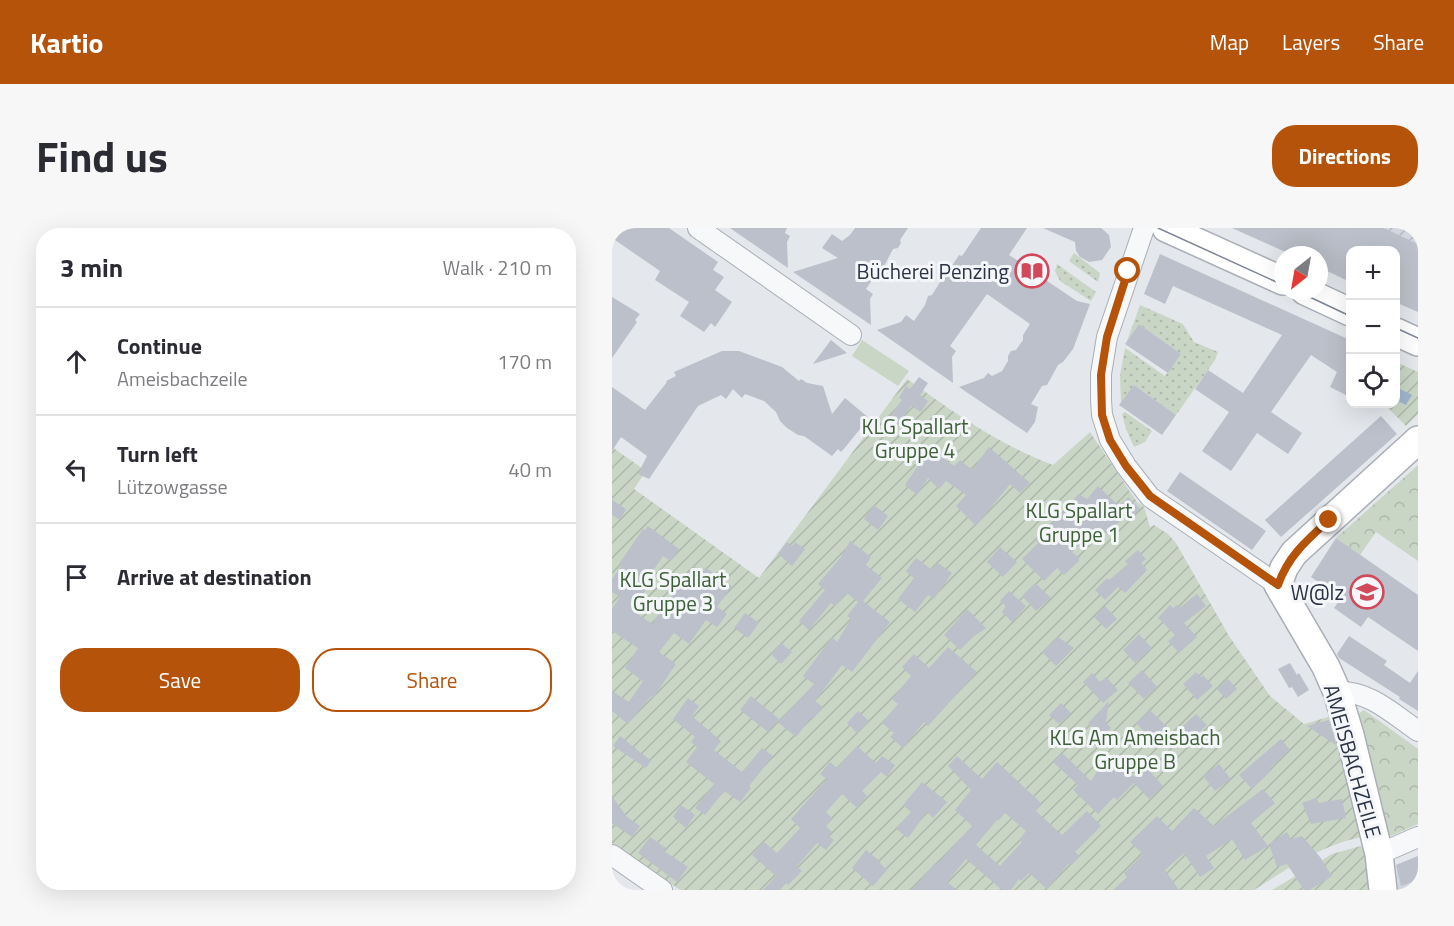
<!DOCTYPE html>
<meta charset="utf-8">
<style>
body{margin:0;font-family:"Titillium Web",sans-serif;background:#f7f7f7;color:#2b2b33}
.controls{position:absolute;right:18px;top:18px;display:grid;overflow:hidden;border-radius:12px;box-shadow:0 6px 24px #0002}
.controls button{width:54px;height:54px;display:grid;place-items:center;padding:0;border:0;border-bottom:2px solid #e1e1e2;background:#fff;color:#2b2b33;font:30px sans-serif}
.compass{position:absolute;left:662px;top:18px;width:54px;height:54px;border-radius:50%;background:#fff;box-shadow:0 6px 24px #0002;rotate:211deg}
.stop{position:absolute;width:18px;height:18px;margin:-14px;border:4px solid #b45309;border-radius:50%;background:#fff}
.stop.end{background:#b45309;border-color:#fff;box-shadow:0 2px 6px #0008}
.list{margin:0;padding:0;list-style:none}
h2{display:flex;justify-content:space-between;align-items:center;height:78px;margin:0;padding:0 24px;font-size:26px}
h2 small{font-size:20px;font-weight:400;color:#7c7c81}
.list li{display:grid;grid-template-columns:39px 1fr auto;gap:18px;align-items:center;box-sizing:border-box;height:108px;padding:0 24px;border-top:2px solid #e1e1e2}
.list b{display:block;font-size:22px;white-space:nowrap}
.list p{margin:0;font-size:20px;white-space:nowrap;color:#7c7c81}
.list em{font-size:20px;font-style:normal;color:#7c7c81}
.actions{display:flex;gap:12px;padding:18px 24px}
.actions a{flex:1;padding:14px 0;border:2px solid #b45309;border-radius:24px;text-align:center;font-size:21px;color:#b45309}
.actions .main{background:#b45309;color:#fff}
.icon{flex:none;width:33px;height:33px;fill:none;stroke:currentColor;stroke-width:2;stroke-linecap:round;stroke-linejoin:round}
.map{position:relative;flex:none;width:806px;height:662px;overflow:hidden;border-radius:24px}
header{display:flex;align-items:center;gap:36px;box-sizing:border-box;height:84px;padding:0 30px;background:#b45309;color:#fff}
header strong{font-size:28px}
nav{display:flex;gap:33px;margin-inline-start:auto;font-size:21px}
.intro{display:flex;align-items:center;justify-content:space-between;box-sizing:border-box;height:144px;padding:0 36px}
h1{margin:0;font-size:42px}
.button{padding:15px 27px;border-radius:24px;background:#b45309;color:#fff;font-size:21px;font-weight:700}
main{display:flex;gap:36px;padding:0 36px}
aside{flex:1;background:#fff;border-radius:24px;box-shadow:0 6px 24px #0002}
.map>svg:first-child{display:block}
</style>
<header>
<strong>Kartio</strong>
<nav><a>Map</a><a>Layers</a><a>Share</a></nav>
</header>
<div class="intro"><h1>Find us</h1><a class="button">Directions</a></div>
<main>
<aside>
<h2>3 min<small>Walk · 210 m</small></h2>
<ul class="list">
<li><svg class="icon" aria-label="ahead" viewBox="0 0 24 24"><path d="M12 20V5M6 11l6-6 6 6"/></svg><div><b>Continue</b><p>Ameisbachzeile</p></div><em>170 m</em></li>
<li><svg class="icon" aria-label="left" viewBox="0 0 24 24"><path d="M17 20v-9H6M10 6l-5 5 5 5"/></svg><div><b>Turn left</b><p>Lützowgasse</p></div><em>40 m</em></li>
<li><svg class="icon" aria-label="arrive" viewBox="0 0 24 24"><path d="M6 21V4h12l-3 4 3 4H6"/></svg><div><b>Arrive at destination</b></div></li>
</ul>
<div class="actions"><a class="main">Save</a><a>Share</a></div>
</aside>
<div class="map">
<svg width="806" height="662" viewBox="0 0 806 662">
<defs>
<pattern id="industrial-furrows" width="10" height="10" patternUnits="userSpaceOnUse" patternTransform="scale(1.5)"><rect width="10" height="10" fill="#d2d6de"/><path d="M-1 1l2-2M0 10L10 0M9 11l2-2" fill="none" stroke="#b4b8c0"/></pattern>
<pattern id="grass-dots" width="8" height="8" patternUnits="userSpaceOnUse" patternTransform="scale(1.5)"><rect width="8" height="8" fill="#c9d6c5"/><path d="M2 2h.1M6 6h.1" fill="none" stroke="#adb8ab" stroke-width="1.8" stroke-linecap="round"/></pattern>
<pattern id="park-crowns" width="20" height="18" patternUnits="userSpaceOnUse" patternTransform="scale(1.5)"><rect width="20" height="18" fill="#c9d6c5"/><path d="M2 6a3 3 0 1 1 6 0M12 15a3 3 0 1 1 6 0" fill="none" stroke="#adb8ab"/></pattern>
<pattern id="garden-furrows" width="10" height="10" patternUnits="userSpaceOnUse" patternTransform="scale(1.5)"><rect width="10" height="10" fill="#c9d6c5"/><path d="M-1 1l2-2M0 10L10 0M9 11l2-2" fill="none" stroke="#adb8ab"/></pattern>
</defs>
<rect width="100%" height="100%" fill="#e4e7ec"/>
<path fill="#d2d6de" d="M806,628V662H786L784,637Z"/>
<path fill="url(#industrial-furrows)" d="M772,0H806V16Z"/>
<path fill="url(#grass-dots)" d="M462,25L488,45L486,54L457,33Z
M445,36L484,64L479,73L448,53L443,43Z
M528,77L571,96L582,114L606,124L603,132L564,187L522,157L509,175L508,147L513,120L553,148L569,126L527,96L515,113Z
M513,184L540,203L533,214L522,219L514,201L510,186Z"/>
<path fill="url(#park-crowns)" d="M806,237V333L764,304L748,327L724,310Z
M752,482L806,521V596L779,608L772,605L746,486Z"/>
<path fill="url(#garden-furrows)" d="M784,134L806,144V186L794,198L774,178L767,176H784Z
M295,151C343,185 385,216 441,237L478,204L525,274L532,279L538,299L542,297L556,306L564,315L617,408L658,468L692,496L720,488L750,609C709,617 677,640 642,662H68L0,615V219L34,243L22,261L147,350Z
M749,618L754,626L758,662H660L720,626Z"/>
<path fill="#c9d6c5" d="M250,112L297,143L286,158L240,128Z"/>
<path fill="#9fb4cc" d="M784,159L800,167L794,177L784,172Z"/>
<path fill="#bbc0ca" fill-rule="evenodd" d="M0,0H57L106,34L101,42L112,49L103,62L120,74L103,99L99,95L92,104L68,88L77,74L43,52L48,43L0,10Z
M118,0H175L173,5L178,8L175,14L176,40Z
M243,0H296L288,12L289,15L286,20L281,21L270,42L265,45L254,61L261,66L258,71L259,97L181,44L226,30L210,20L220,6L230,13L238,7Z
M369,0H415L397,27L414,38L428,44L432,51L465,73L478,76L461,121L451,134L446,137L435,157L430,158L419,176L426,179L423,194L415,205L347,159L372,150L376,145L380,148L390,143L396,133V128L399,123L404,122L411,112V107L418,96L375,66L338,118L344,123L340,129L341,155L265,102L289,94L294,87L302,93L313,77L316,68L320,67L328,54L331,45L336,44L347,27L350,28Z
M431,0H489L497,7L499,19L490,32L477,34L468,29L464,23L463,14Z
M620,0H772L806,16V84L783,74V22H738V54L707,39V27H680Z
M548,26L738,112V169L718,159L725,144L699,127L659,184L690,205L676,226L645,205L619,243L590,223L617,184L583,161L596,142L631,165L670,107L561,58L553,76L532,66Z
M0,69L28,86L23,92L25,94L0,130Z
M527,96L569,126L556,145L513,116Z
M219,112L235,125L201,136Z
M110,123H127L170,139L187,153L189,151L195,155L211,158L220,186L233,170L257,190L231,222L229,224L226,221L220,228L192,208L186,207L175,200L168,193L164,184L152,173L133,166L130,170L121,161L114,171L109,167L86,178L37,251L26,246L35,228L9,209L0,223V159L33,182L55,154L54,153L64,148L62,144Z
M307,149L316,155L308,167L316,173L309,184L299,178L278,209L268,202L290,172L287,170L294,158L298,161Z
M522,157L564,187L550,207L507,177Z
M769,188L785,206L669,309L653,292Z
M311,215L342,238L348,232L360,242L377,219L418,255L408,265L398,256L364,298L344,278L354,267L334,253L327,261L316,250L305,267L293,257L307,236L300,231Z
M568,244L654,303L640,322L555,263Z
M486,258L507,278L516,269L528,281L519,289L516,286L494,306L488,299L481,306L480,304L460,324L467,330V333L452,347L445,340L432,353L410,331L426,315L424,313L458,277L466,266L475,271Z
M0,272L14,281L8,292L0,287Z
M262,277L276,288L266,302L252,291Z
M36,298L67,321L59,333L51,328L32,356L36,359L20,382L40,396L82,338L91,344L94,340L120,358L105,379L115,386L105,399L94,392L77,416L62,405L47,424L64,436L41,470L39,468L16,496L0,483V463L17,474L31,453L13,440L26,420L0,403V381L8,369L0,364V351L10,337L7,336L31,301L33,302Z
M724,310L806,367V423L756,389L749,399L722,380L729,370L699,349Z
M238,313L259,329L254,337L270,350L251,373L278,394L240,444L230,437L203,473L211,479L201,491L199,490L184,509L166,494L202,456L191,448L220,409L225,414L239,391L235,388L246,374L235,365L223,378L219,375L197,402L187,393L213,362L206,356L229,329Z
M175,314L180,318L183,314L193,321L180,338L166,326Z
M388,319L405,334L391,349L375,334Z
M526,322L534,331L529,335L535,342L513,365L506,359L493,372L483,362L495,350L497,352L516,336L513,333Z
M304,330L320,342L326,335L340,345L322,371L316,367L303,384L286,371L302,350L294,343Z
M423,355L439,370L424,383L410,368Z
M397,363L414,378L400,394L390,384L394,378L388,373Z
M585,366L594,378L572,395L585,409L567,425L556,413L563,407L546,390L558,377L561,380L565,377L567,380Z
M493,378L505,391L494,401L482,389Z
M355,381L374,400L361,409L348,422L332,407Z
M133,385L147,395L136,410L122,400Z
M527,406L540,420L523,435L511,422Z
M737,408L775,433L772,437L798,455L806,443V483L787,471L788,469L727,430L725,426Z
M446,409L462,420L444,438L430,424Z
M169,415L180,424L169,436L159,426Z
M336,419L365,444L316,498L312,494L291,520L278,509L282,505L270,495L286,476L280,471L299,448L290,439L302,426L317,440Z
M678,435L685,447L687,445L697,462L686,469L680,459L677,460L666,441Z
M530,442L545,459L532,471L516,455Z
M584,444L589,449L591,447L601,458L585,472L571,456Z
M480,445L488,454L494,449L506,462L491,475L471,454Z
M616,451L625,461L614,471L605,461Z
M139,468L167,491L156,504L128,482Z
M76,470L87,478L80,488L109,513L102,522L130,544L150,520L161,528L137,558L139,560L128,574L112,563L93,587L83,580L102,556L74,534L85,519L79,514L83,509L61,491Z
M497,473L494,495L499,500L491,508L476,495Z
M449,475L459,485L447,496L437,487Z
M538,482L555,499L541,513L524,495Z
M246,483L257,493L245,505L235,495Z
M584,486L595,497L571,519L560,508Z
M717,492L723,511L724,517L695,498Z
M8,508L39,533L34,540L1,518Z
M669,511L678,522L658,540L660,542L640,561L627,547Z
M245,518L264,535L270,528L283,537L275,549L269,544L250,563L255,568L245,580L230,566L214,584L221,591L214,598L220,604L217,608L222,612L214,622L205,615L185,638L190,643L176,657L174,655L168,662H151L164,648L140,627L152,614L165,625L188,600L179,591L215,551L208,546L218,534L225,540Z
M450,525L479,553L494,530L523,549L534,539L551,558L537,571L522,555L505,572L502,569L486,586L461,562L466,557L441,534Z
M345,528L370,551L385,534L430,576L424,583L450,607L475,583L489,598L463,624L468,628L459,637L457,635L435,661L417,645L409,653L407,651L399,662H390L354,631L335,654L345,662H300L323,635L325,636L360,598L343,582L359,562L336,538ZM393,585L414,603L407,612L410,614L388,638L364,617L385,592L386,593Z
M607,536L619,551L603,563L591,548Z
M310,554L335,574L321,590L315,584L296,610L284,601L299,584L291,577Z
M651,561L663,575L639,595L656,618L633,632L620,611L594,628L602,640L588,649L572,625L553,642L567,662H501L515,649L512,645L531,626L518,614L545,588L560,603L582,580L602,598Z
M0,568L15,589L28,598L20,609L0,595Z
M704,570L707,575L730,571L734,590L699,596L690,575Z
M69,577L83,587L74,600L61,589Z
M675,604L679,611L690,608L708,629L720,648L698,662H692L675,636L665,639L657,616Z
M38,609L54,620L52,623L76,639L65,654L26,625Z
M254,622L269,634L268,635L275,642L261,658L240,640Z
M806,628V652L789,658L784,637Z"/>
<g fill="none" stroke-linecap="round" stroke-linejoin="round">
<defs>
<path id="street" d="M86,0L239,107
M532,0L495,109L489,146V172L490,187L498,212L514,238L538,269L666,357
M725,464C757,462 781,486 806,503
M767,626L806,609
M0,627L50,662"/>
<path id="secondary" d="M554,0L671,53
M693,63L738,84
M784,104L806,114
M771,662L767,626L738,507L725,464L714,439L666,357L672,340L682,325L806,212"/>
</defs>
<use href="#street" stroke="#a9aeb7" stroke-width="22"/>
<use href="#secondary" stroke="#a9aeb7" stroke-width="30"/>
<use href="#street" stroke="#f7f8fa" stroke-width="20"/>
<use href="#secondary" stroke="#fff" stroke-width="27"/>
<path stroke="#7d8696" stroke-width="1.5" d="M546,0L671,57
M685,63L738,88
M784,100L806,110"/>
</g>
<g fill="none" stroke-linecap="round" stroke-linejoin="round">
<path stroke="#b45309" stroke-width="8" d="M516,43L495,109L489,147L490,187L498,212L514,238L538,268L666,357C676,328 695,312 717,292"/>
</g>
<defs>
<symbol id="library-ring" viewBox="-11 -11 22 22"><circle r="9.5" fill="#f4f6f9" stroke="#d1495b" stroke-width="1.5"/><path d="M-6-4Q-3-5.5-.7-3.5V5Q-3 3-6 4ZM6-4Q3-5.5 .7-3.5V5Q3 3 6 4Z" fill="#d1495b"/></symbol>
<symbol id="school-ring" viewBox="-11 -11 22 22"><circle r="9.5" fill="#f4f6f9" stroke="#d1495b" stroke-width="1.5"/><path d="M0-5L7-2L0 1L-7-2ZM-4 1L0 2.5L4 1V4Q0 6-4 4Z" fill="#d1495b"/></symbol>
</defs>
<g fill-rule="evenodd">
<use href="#library-ring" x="401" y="24" width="38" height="38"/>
<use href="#school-ring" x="736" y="345" width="38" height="38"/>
</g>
<g text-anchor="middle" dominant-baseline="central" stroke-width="6" stroke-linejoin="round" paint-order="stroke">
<g font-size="21" fill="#2b3445" stroke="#f4f6f9" text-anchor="end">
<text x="397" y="43">Bücherei Penzing</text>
<text x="732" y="364">W@lz</text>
</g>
<g font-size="21" fill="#3f6138" stroke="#f4f6f9">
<text x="303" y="198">KLG Spallart<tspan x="303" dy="24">Gruppe 4</tspan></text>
<text x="467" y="282">KLG Spallart<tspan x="467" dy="24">Gruppe 1</tspan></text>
<text x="61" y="351">KLG Spallart<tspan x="61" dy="24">Gruppe 3</tspan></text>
<text x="523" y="509">KLG Am Ameisbach<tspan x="523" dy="24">Gruppe B</tspan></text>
</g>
<g font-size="21" fill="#2b3445" stroke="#f4f6f9">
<text transform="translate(741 533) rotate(74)">AMEISBACHZEILE</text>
</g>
</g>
</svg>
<div class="controls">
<button>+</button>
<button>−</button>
<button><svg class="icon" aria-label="locate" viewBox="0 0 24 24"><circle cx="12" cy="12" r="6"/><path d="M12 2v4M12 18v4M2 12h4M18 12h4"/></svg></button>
</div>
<svg class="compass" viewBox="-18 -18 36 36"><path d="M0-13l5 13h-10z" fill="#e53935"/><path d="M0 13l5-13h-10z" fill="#7c7c81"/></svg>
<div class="stop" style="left:516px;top:43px"></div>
<div class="stop end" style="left:717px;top:292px"></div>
</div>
</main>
